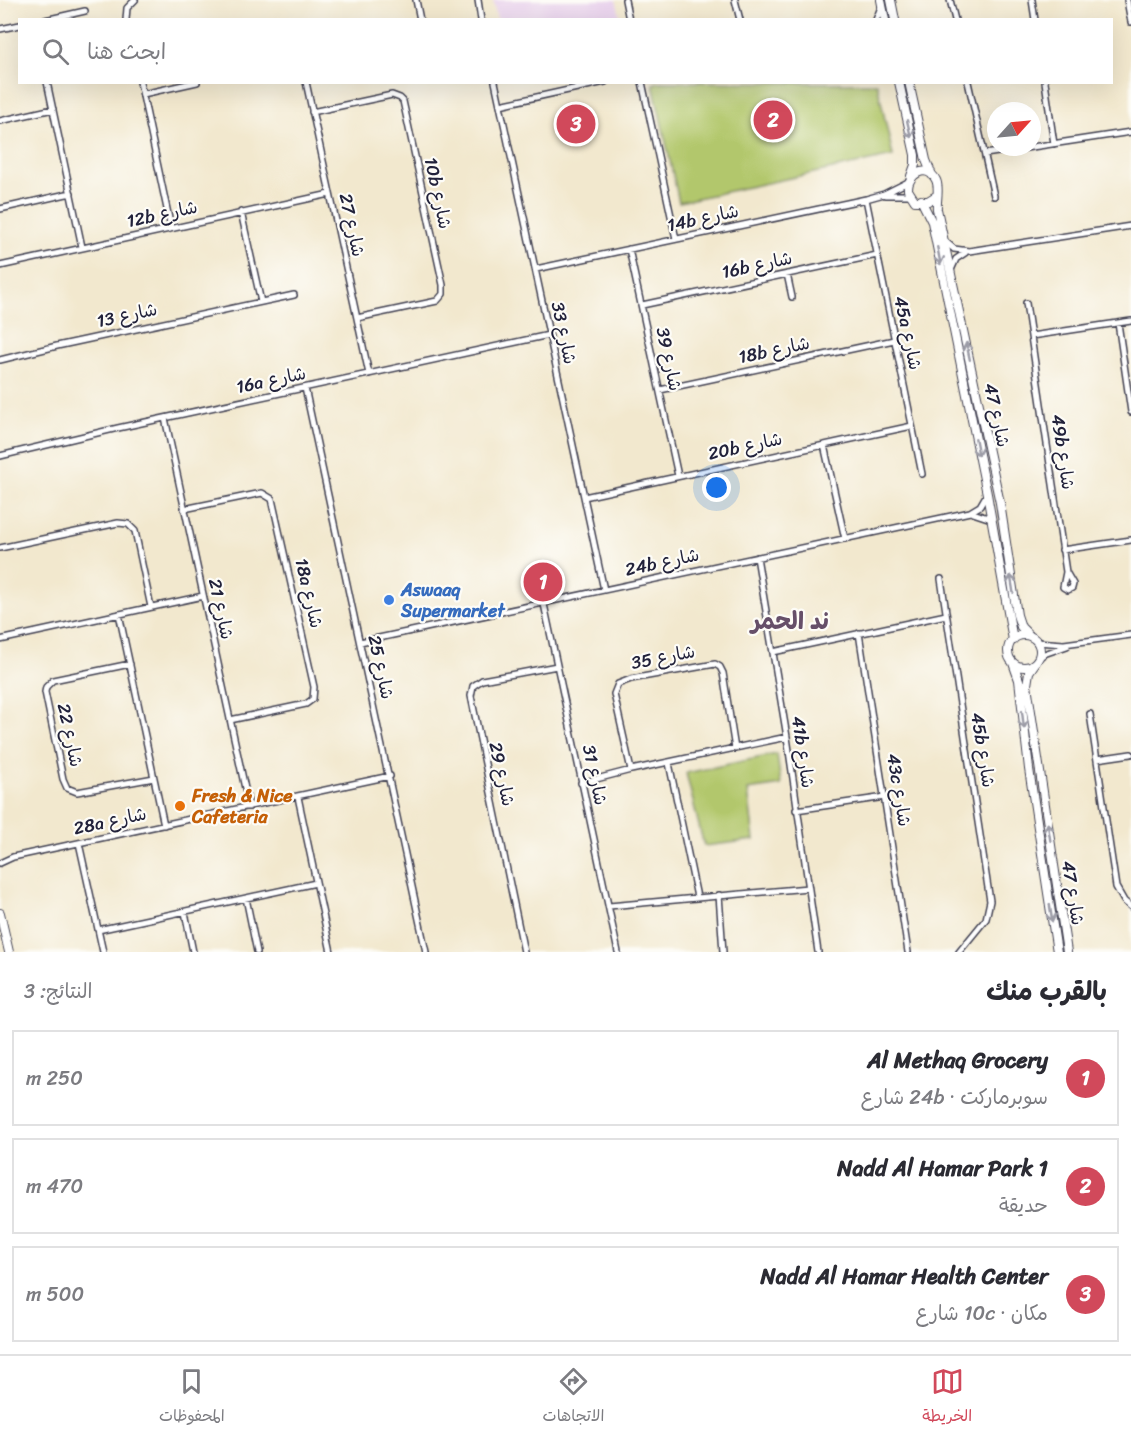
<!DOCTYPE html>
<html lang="ar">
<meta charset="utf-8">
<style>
body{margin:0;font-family:Sriracha,"Playpen Sans Arabic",sans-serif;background:#f7f7f7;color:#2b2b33;direction:rtl}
.compass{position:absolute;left:987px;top:102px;width:54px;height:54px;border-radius:50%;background:#fff;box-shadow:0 6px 24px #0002;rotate:63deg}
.you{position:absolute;left:717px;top:488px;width:21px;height:21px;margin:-15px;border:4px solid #fff;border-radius:50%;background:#1a73e8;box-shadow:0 0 0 9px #1a73e833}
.badge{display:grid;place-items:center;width:39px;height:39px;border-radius:50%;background:#d1495b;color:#fff;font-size:20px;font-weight:700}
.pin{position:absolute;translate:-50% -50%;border:3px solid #fff;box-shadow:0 2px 6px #0006}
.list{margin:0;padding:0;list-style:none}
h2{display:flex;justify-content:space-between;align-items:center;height:78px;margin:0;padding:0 24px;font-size:26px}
h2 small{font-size:20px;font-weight:400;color:#7c7c81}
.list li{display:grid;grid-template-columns:39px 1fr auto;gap:18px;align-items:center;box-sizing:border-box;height:96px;margin:0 12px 12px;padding:0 12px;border:2px solid #e1e1e2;border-radius:0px}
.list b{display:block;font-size:22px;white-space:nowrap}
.list p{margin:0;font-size:20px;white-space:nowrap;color:#7c7c81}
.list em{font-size:20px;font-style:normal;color:#7c7c81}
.icon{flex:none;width:33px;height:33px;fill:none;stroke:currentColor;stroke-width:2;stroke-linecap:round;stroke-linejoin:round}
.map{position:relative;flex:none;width:1131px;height:952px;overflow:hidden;direction:ltr}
.search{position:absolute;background:#fff;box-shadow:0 6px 24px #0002;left:18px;right:18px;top:18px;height:66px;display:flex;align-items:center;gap:15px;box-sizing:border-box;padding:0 21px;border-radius:0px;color:#7c7c81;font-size:22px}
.sheet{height:402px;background:#fff}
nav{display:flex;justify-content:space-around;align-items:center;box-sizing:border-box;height:84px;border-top:2px solid #e1e1e2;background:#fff;font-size:16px;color:#7c7c81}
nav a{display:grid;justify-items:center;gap:3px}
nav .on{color:#d1495b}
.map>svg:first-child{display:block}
</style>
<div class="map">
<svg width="1131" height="952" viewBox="0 0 1131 952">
<rect width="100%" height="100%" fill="#fdfcf7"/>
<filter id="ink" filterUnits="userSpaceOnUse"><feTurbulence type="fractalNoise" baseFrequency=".0167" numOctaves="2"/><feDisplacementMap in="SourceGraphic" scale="12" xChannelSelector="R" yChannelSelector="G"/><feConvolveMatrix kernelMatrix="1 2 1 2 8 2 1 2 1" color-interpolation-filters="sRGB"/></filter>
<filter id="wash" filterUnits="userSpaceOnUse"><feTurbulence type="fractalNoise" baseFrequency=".008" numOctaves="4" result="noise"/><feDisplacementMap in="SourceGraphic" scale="24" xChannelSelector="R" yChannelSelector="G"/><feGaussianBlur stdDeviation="1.35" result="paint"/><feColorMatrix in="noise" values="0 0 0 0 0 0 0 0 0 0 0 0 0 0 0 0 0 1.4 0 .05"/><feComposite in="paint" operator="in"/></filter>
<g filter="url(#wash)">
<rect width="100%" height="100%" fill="#f2e8ce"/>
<path fill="#e9d2ed" d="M493,0H616L621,19H497Z"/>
<path fill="#b2c76c" stroke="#6a7454" stroke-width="1.5" d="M659,82L877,83L893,156L679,202L653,84Z
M777,754L781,785L748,790L754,840L704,846L686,773Z"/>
</g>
<g filter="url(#ink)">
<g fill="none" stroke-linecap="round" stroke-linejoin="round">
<defs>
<path id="street" d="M416,0L420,20
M478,0L481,20
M625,0L629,20
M735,0L740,20
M950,0L955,20
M1032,0L1035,20
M1127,0L1131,22
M45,20L85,11
M126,20L127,8L135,0
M876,20L881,7
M0,29L20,25
M47,82L82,247
M140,82L171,228
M306,82L369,374
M495,82L604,590
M642,82L676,239
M968,82L994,196
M1045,82L1054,144
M143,94L197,82
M500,105L605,82
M312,112L392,95L400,98L403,101L443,285V294L437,301L357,318
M0,121L53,109
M1032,147L1131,132
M985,154L1032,147
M885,195H909
M866,199L922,474
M0,209L71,193
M241,212L261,302
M946,242L954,249L969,251L1131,226
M629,249L678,476
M0,266L330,194
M536,269L866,199L884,194L908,182
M951,270L956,259L965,253
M787,274L792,297
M1026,303L1066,572L1073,584L1072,588L1068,590L1063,587L1066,572
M642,305L877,255
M1118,323L1131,412
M1031,336L1131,321
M0,360L57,346L294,295
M305,388L426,952
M660,390L894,340
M165,418L249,807
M824,445L845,539
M0,456L118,428L549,335
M584,497L912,426
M184,509L262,493L272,499L314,687L313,699L306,704L230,720
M970,512L991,519
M0,548L118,523L128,524L135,531L151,607
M1062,550L1131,540
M757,557L787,737L818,952
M941,579L990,901L986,919L959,952
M544,604L618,952
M119,614L164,825
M859,633L908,952
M0,640L203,596
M360,642L970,512L980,506L987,494
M1037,642L1064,644L1131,635
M773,652L946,615
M1039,658L1044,654L1067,646
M130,664L53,680L46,687L45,692L63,779L67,788L77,792L154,778
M1090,714L1116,887L1124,901L1131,907
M1097,759L1131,754
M669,763L697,897
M631,770L614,694L618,684L631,679L715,664L720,667L723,673L735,749
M581,783L631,770L787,737
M298,797L331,952
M796,810L885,797
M79,843L103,952
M0,863L13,857L390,776
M719,895L723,952
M246,898L257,952
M609,906L808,888
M185,912L193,952
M98,930L316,883
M524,952L471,696L473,686L482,680L557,666"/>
<path id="secondary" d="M881,0L885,20
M891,0L895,20
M899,82L915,155V165L911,176
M909,82L926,160L932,175
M936,196L928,201H915L908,190C907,174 927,163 936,180C940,188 936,200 937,209L1000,503L1017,615L1021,627L1031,637
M921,200L932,222L987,494L1013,640
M1008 651a16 16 0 1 1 32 0a16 16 0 1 1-32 0Z
M1036,662L1029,672L1027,685L1067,952
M1013,663L1019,680L1029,769L1057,952
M0,913L9,952"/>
</defs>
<use href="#street" stroke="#414051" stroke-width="8"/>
<use href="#secondary" stroke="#414051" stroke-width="10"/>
<use href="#street" stroke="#fff" stroke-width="5"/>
<use href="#secondary" stroke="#fff" stroke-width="8"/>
</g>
<defs><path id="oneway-shaft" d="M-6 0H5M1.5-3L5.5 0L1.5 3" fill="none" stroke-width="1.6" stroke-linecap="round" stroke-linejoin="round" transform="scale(1.5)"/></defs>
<g stroke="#9c9ca7">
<use href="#oneway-shaft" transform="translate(909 129) rotate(77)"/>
<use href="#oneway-shaft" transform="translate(939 256) rotate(79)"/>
<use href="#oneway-shaft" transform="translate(968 351) rotate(-102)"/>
<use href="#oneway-shaft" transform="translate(977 447) rotate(79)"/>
<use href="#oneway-shaft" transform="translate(1012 584) rotate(-99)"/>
<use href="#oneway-shaft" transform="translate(1023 720) rotate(83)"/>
<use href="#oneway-shaft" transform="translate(1049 832) rotate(-99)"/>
<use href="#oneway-shaft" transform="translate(1051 913) rotate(81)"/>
</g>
</g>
<circle fill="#3f7fe0" stroke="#fdfcf7" stroke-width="2" cx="389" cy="600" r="6"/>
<circle fill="#e8710a" stroke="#fdfcf7" stroke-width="2" cx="180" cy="806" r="6"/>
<g text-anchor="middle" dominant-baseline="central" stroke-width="4.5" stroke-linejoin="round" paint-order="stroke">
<g font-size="18" fill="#22223b" stroke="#fdfcf7">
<text transform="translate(438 193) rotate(78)">10b شارع</text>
<text transform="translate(162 214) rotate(-12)">12b شارع</text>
<text transform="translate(703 218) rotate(-12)">14b شارع</text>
<text transform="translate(352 225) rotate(78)">شارع 27</text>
<text transform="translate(757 265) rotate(-12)">16b شارع</text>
<text transform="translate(127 315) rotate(-12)">شارع 13</text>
<text transform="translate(564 333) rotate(78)">شارع 33</text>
<text transform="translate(908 333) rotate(78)">45a شارع</text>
<text transform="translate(774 350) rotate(-12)">18b شارع</text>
<text transform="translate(669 359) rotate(78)">شارع 39</text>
<text transform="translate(271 380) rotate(-12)">16a شارع</text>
<text transform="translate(997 415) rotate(78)">شارع 47</text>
<text transform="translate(745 446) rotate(-12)">20b شارع</text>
<text transform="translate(1063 452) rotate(82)">49b شارع</text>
<text transform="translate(662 562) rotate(-12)">24b شارع</text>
<text transform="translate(309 593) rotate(77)">18a شارع</text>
<text transform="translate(221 609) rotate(78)">شارع 21</text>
<text transform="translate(663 657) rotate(-11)">شارع 35</text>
<text transform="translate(381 667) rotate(78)">شارع 25</text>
<text transform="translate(70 735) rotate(78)">شارع 22</text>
<text transform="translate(983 750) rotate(81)">45b شارع</text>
<text transform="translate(803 752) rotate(82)">41b شارع</text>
<text transform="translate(502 774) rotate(78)">شارع 29</text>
<text transform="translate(595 775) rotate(78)">شارع 31</text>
<text transform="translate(899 790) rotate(81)">43c شارع</text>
<text transform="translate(110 821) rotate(-12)">28a شارع</text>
<text transform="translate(1073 893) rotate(81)">شارع 47</text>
</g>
<g font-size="18" font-weight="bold" fill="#366cbe" stroke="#fdfcf7" text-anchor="start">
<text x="401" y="590">Aswaaq<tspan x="401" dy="21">Supermarket</tspan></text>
</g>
<g font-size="18" font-weight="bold" fill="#c56008" stroke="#fdfcf7" text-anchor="start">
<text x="192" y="796">Fresh &amp; Nice<tspan x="192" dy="21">Cafeteria</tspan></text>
</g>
<g font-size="24" font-weight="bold" fill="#664f69" stroke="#fdfcf7">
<text x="790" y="621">ند الحمر</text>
</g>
</g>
</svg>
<svg class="compass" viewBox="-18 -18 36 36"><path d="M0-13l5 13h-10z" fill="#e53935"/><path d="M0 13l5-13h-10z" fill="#7c7c81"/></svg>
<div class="you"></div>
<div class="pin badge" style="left:543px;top:582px">1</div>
<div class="pin badge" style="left:773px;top:120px">2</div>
<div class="pin badge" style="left:576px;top:124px">3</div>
<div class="search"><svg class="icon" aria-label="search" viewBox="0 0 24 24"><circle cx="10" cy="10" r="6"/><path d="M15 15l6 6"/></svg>ابحث هنا</div>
</div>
<section class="sheet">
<h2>بالقرب منك<small>النتائج: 3</small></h2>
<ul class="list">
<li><span class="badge">1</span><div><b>Al Methaq Grocery</b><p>سوبرماركت · 24b شارع</p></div><em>250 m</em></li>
<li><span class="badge">2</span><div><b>Nadd Al Hamar Park 1</b><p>حديقة</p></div><em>470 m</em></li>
<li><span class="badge">3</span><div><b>Nadd Al Hamar Health Center</b><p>مكان · 10c شارع</p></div><em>500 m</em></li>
</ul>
</section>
<nav>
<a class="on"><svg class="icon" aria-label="map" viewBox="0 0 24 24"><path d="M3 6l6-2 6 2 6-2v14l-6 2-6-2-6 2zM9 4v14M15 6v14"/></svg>الخريطة</a>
<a><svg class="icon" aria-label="directions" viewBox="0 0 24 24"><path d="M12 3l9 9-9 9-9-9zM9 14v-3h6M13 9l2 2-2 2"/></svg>الاتجاهات</a>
<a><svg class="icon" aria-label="saved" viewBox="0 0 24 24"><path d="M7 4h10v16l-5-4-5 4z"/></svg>المحفوظات</a>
</nav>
